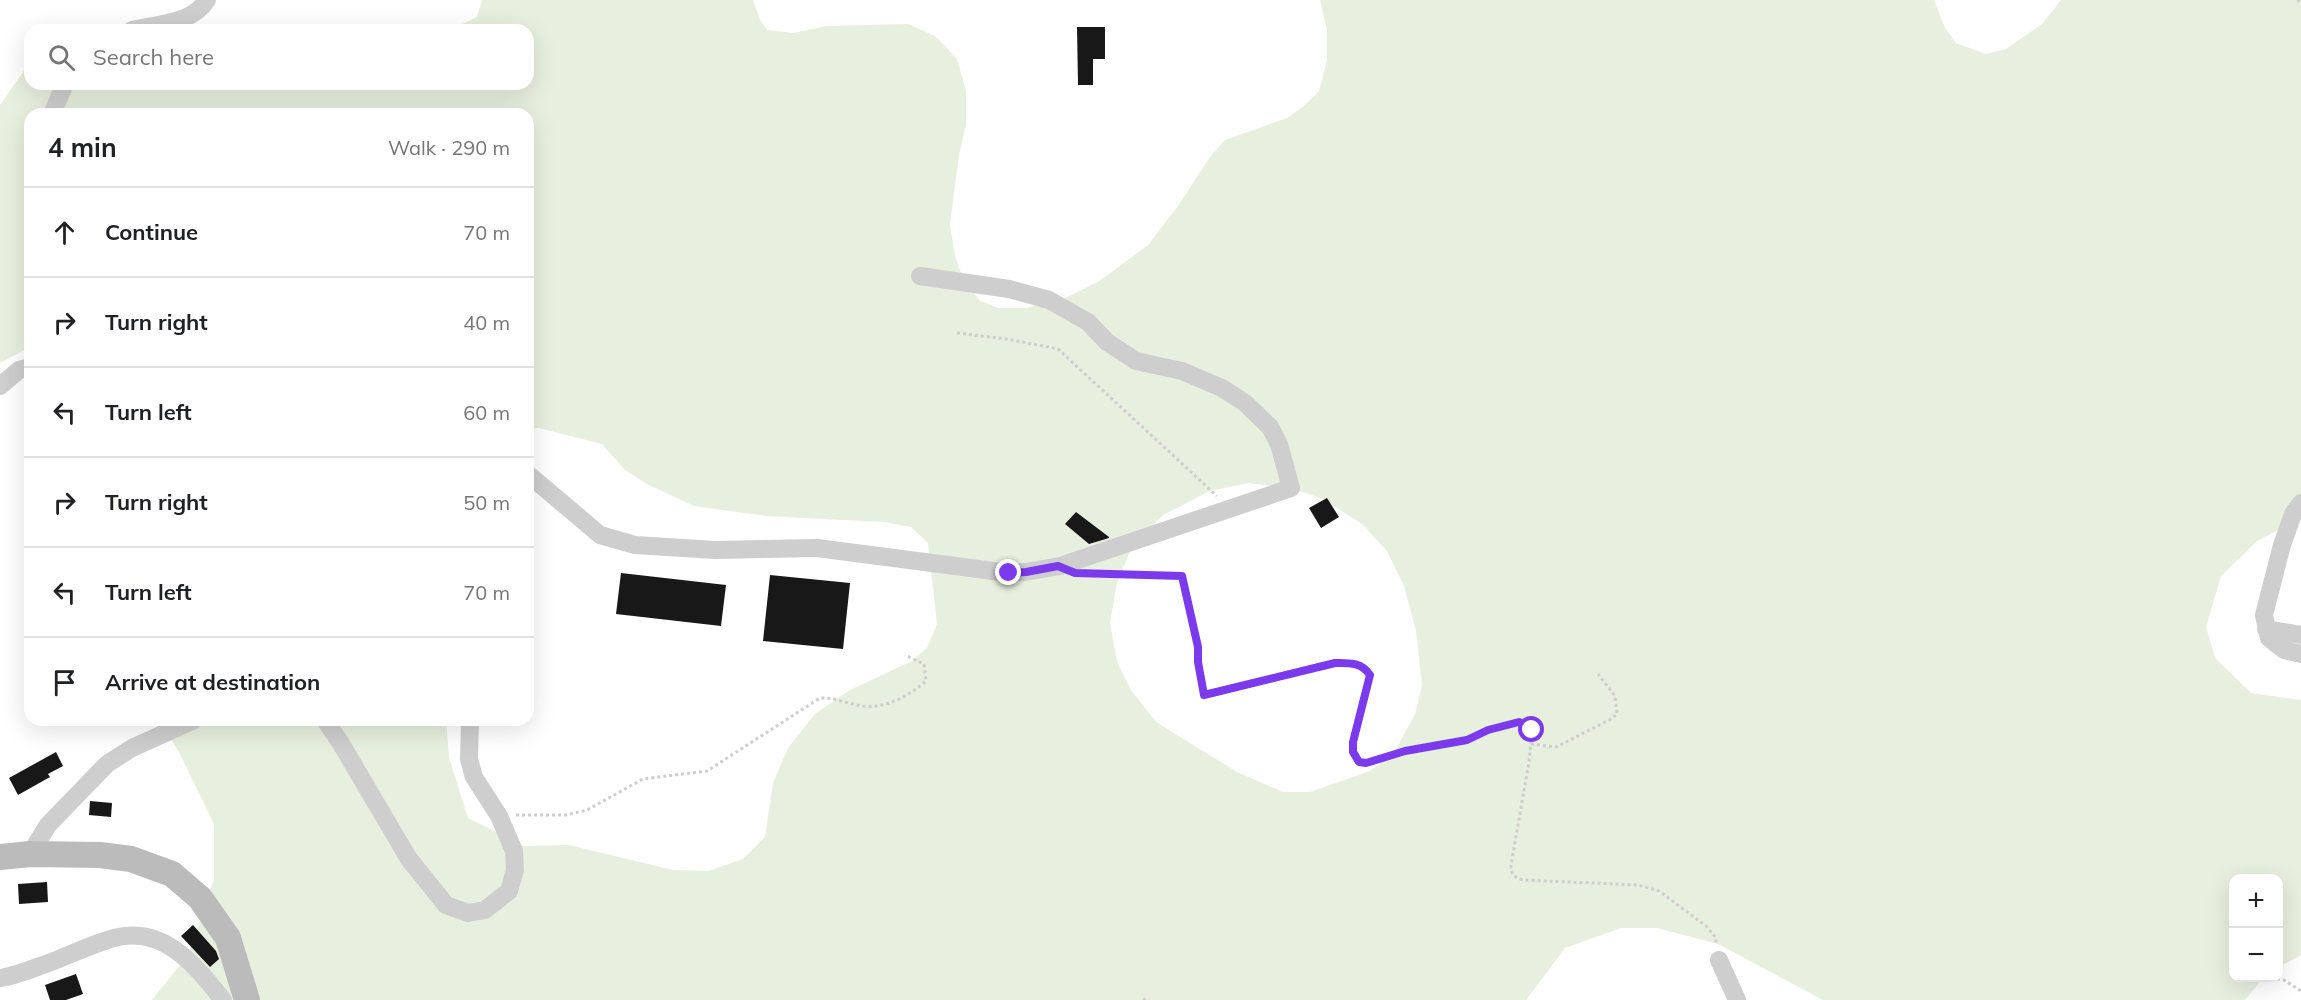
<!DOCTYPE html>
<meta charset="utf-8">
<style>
body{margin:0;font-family:Mulish,sans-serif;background:#f6f6f6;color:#202124}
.controls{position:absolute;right:18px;bottom:18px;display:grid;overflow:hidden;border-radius:12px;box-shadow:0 6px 24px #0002}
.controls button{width:54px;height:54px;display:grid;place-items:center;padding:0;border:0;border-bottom:2px solid #e0e0e0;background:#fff;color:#202124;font:30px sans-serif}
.stop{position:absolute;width:18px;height:18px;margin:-14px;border:4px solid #7c3aed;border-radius:50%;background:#fff}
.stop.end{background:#7c3aed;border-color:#fff;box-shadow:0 2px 6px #0008}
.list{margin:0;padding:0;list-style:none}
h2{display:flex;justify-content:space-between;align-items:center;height:78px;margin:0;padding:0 24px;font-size:26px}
h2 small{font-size:20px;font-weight:400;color:#757577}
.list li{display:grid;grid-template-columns:39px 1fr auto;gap:18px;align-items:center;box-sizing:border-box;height:90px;padding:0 24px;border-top:2px solid #e0e0e0}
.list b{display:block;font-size:22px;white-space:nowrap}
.list em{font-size:20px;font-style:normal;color:#757577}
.icon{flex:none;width:33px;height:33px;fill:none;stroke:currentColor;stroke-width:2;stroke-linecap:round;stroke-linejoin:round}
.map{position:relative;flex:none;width:2301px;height:1000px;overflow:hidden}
.search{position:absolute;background:#fff;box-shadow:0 6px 24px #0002;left:24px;top:24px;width:510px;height:66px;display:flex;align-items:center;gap:15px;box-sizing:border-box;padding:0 21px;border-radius:18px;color:#757577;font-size:22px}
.panel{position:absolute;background:#fff;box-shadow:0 6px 24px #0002;left:24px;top:108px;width:510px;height:618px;border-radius:18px}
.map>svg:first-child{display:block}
</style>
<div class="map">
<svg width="2301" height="1000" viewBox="0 0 2301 1000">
<rect width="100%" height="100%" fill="#fff"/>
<path fill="#e7efde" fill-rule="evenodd" d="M482,0H753L760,20L767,30L794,33L826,26L908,24L935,36L957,59L966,91V125L959,155L950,224L955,256L962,276L980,301L999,308H1026L1063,299L1098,282L1148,245L1178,206L1210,157L1225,140L1287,118L1304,106L1319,91L1327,60V30L1320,0H1934L1945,28L1956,43L1986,54L2006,49L2042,24L2061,0H2301V518L2257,541L2221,576L2206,627L2215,658L2251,693L2301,700V955L2279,967L2278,878H2234V978H2263L2245,1000H1823L1718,944L1657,928H1621L1565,948L1526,1000H152L188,955L214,879V824L179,752L159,720H446L449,757L468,818L524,846L569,845L673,870L708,871L743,859L765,837L773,783L788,748L815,714L850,690L912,661L927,648L937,624L928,543L911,527L884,522L765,516L694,506L647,484L625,470L602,444L539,428L528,429V114H30V347L0,363V105L30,62V84H528V30H450L477,17ZM1249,483L1294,489L1323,499L1362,524L1387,551L1404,586L1416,631L1422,685L1415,714L1395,751L1370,771L1310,792H1283L1237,772L1156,722L1131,690L1117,662L1110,623L1117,583L1133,544L1163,515L1210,491Z"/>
<path fill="#181818" d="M1077,27H1105V59H1093V85H1078Z
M1327,498L1339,517L1321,528L1309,508Z
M1076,512L1109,537V538L1089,544L1065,524Z
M621,573L726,585L721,626L616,614Z
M770,575L850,583L843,649L763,641Z
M56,752L63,766L48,774L50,777L18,795L9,778Z
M90,801L112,803L111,817L89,815Z
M47,882L48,902L19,904L18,884Z
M193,925L216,951L219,959L210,967L181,936Z
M76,974L83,994L66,1000H50L45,985Z"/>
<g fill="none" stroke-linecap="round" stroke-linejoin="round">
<path stroke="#cecece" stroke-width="3" stroke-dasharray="3 3" stroke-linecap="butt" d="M2297,0L2301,2
M957,333L1007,339L1058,349L1217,496
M1094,573L1182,576L1198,647V662L1204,695L1335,663C1350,663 1361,662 1370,675C1367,698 1345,743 1359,762L1366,763L1405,751L1467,740L1488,730L1519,722L1529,725L1532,730L1529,762L1511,865C1511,875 1514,877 1523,880L1638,885L1659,891L1706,926L1716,938V943
M1531,744L1556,747L1611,719L1617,714L1615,696L1598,674
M516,815H566L587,810L643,779L707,771L820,698C834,697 848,704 862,706C885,709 909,696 926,681L924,664L905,655
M2271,978L2284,980L2301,991
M1143,1000L1148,997"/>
<path stroke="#cecece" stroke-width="18" d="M132,30C158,24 192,24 207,0
M52,114L65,84
M0,386L19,370L30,367
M528,474L600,535L635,545L715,550L817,548L1009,573L1025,572L1060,566L1291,488L1279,444L1270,427L1245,403L1222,388L1182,371L1136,361L1107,342L1088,322L1049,300L1009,289L920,276
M2301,503L2293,514L2282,545L2264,615L2269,638L2284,650L2301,654
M2266,629L2301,635
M325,720L340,742L409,859L446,905L468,913L485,910L509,891L515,870L514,851L499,816L474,777L469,759L470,720
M30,854L48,825L107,764L132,748L194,720
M1719,960L1737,1000
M0,978C14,976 27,971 40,966C64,958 89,945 114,938C164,925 195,965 223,1000"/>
<path stroke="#bbb" stroke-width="26" d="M0,857L30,854L100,855L131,859L172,874L200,898L228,938L247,1000"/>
</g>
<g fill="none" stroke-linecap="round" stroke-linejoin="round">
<path stroke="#7c3aed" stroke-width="8" d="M1009,573L1026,572L1058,566L1075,573L1182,576L1198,647V662L1204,695L1335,663C1350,663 1361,662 1370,675L1353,742V752L1359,762L1366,763L1405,751L1467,740L1488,730L1519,722L1529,725L1532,730"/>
</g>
</svg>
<div class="controls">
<button>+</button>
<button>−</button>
</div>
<div class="stop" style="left:1532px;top:730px"></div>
<div class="stop end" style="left:1009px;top:573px"></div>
<div class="search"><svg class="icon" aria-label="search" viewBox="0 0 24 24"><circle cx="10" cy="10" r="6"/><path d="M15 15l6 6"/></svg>Search here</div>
<section class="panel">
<h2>4 min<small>Walk · 290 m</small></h2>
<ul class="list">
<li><svg class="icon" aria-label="ahead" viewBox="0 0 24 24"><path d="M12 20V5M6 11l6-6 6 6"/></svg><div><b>Continue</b></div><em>70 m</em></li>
<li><svg class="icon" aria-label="right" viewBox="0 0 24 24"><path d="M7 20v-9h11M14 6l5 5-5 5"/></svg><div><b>Turn right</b></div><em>40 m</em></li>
<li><svg class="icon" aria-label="left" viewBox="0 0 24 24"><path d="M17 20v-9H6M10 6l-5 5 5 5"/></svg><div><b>Turn left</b></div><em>60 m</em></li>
<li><svg class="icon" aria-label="right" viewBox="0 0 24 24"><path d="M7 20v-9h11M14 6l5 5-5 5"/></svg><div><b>Turn right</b></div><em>50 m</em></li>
<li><svg class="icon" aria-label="left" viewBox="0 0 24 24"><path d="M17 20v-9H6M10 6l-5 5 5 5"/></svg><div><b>Turn left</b></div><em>70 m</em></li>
<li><svg class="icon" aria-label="arrive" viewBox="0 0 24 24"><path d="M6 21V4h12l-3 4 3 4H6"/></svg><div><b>Arrive at destination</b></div></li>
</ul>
</section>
</div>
